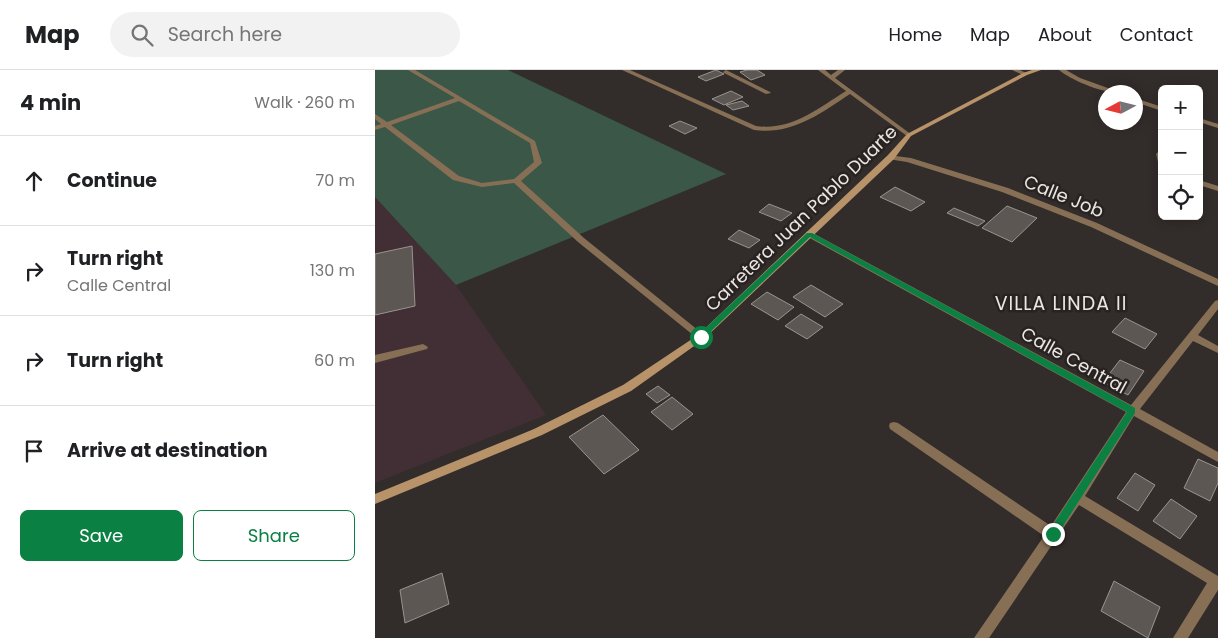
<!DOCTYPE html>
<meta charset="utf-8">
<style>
body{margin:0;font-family:Poppins,sans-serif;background:#f2f2f2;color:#202124}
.controls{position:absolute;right:15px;top:15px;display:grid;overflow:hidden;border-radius:8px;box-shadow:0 2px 12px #0003}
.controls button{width:45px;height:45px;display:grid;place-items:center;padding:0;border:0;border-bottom:1px solid #e0e0e0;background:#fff;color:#202124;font:25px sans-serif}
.compass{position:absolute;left:723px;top:15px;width:45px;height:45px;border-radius:50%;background:#fff;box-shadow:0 2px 12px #0003;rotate:263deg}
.stop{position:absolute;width:15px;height:15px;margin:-11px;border:4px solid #0b8043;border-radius:50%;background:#fff}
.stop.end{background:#0b8043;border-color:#fff;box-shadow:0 1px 5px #0008}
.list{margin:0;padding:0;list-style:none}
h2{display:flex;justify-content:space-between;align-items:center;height:65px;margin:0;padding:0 20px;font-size:21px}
h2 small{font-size:16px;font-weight:400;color:#757577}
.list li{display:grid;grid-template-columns:32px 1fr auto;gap:15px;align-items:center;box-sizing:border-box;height:90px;padding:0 20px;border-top:1px solid #e0e0e0}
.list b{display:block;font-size:19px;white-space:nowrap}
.list p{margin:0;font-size:16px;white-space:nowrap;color:#757577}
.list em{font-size:16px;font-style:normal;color:#757577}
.actions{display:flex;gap:10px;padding:15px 20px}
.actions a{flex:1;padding:11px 0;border:1px solid #0b8043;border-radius:8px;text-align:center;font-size:18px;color:#0b8043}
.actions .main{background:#0b8043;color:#fff}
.icon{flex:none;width:28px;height:28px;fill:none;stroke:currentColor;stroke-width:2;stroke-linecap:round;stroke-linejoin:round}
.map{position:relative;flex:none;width:843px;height:568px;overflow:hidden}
header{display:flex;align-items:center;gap:30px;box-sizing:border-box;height:70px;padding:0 25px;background:#fff;border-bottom:1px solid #e0e0e0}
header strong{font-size:24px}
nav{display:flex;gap:28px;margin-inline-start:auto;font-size:18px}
.search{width:350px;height:45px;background:#f2f2f2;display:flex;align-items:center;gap:12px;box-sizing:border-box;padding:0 18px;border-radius:28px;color:#757577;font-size:19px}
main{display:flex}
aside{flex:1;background:#fff}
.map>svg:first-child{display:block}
</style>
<header>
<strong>Map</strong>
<div class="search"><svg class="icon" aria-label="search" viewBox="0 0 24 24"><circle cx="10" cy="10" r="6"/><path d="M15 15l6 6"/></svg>Search here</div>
<nav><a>Home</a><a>Map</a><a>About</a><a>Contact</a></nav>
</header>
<main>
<aside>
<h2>4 min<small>Walk · 260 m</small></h2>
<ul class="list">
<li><svg class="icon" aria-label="ahead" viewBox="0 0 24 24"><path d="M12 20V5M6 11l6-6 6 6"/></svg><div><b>Continue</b></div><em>70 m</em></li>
<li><svg class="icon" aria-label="right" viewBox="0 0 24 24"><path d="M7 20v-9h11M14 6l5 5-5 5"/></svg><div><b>Turn right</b><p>Calle Central</p></div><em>130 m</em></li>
<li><svg class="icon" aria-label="right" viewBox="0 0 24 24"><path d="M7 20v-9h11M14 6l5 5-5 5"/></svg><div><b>Turn right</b></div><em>60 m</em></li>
<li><svg class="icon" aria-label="arrive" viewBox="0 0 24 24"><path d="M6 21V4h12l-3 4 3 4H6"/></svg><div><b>Arrive at destination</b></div></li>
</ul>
<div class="actions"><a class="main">Save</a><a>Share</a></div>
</aside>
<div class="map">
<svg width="843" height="568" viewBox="0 0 843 568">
<rect width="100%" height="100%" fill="#322c2a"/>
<path fill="#422f35" d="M0,127L81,215L171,345L0,413Z"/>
<path fill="#3a5748" d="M0,0H133L351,104L81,215L0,127Z"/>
<path fill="#5d5754" stroke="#9a9490" d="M341,0L349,4L331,11L323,7Z
M372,0H382L390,5L376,10L365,2Z
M356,21L368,27L349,35L337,29Z
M367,31L374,36L358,40L351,35Z
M305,51L322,58L310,64L294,56Z
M520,117L550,132L536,141L505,127Z
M394,134L417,143L406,151L384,142Z
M632,136L662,148L637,172L607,158Z
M579,138L610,151L603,156L572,143Z
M364,160L385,170L374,178L353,169Z
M37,176L40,236L0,245V184Z
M436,215L468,234L450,247L418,227Z
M392,222L419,237L403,250L376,234Z
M426,244L448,257L432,269L410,256Z
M750,248L782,264L770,279L737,262Z
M745,290L769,301L753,325L728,312Z
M283,316L295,325L282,333L271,324Z
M297,327L318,344L297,360L276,342Z
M228,345L264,380L229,404L194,367Z
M823,389L843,398V413L835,431L809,418Z
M760,403L780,415L763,441L742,428Z
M796,429L822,446L805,469L778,451Z
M67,503L74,534L30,553L25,520Z
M739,511L785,537L773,568L726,541Z"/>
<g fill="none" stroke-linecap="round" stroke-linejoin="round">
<path fill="#866f55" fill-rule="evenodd" d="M33,0H40L160,71L167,93L146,111L209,168L329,265L331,267L329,269H323L203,172L139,113L107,117L78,110L10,57L0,60V56L6,54L0,49V44L12,52L80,28ZM84,31L155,73L159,92L139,109L107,113L84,106L16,55Z
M247,0H255L381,56C416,61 442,39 471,21L443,0H450L456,5L463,0H470L460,8L537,65L532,66L475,24C445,44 417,65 379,60Z
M351,0L395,22L396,23L391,24L349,3L348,2Z
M637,0H645L653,4L650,6Z
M684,0H691L705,8L744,22C729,24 696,10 684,0Z
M760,28L787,37V41L760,32Z
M824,48L843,54V58L824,52Z
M784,81H787V94L783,92L781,84Z
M513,85L536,88L633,118L722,153L843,209V216L716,157L627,122L532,92L513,89Z
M824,110L843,116V121L824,115Z
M434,161L756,335L840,231L843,230V239L823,265L843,276V283L818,271L765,339L843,382V392L759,346L710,426L843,506V520L813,568H798L832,513L704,435L614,568H599L669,466L515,359L514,356L515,353L519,352L523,353L676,456L751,342L431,166V162Z
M48,274L53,277L52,279L0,293V285Z"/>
<path fill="#b8936a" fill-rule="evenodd" d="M657,0H666L652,5L536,66L519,89L329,269L256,321L167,365L0,434V424L159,359L248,315L323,265L513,85L532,64L648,3Z"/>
</g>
<path fill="#0b8043" d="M432,163H437L760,338V343L681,467H674V461L752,342L435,167L328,269H323V265Z"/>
<g text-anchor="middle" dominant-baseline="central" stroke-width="5" stroke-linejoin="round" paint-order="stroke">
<g font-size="18" fill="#eae6e4" stroke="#282320">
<text transform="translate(689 126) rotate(22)">Calle Job</text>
<text transform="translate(426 148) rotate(-44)">Carretera Juan Pablo Duarte</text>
<text transform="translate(699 290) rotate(29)">Calle Central</text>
</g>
<g font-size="19" letter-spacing="1" fill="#eae6e4" stroke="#282320">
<text x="686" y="233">VILLA LINDA II</text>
</g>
</g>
</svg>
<div class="controls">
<button>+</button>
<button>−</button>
<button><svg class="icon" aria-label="locate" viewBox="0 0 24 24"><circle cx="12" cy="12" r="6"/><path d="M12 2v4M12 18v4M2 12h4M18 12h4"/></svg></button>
</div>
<svg class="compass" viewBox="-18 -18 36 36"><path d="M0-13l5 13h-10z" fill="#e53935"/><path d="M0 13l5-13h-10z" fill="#757577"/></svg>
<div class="stop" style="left:326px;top:267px"></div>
<div class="stop end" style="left:678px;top:464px"></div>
</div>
</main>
